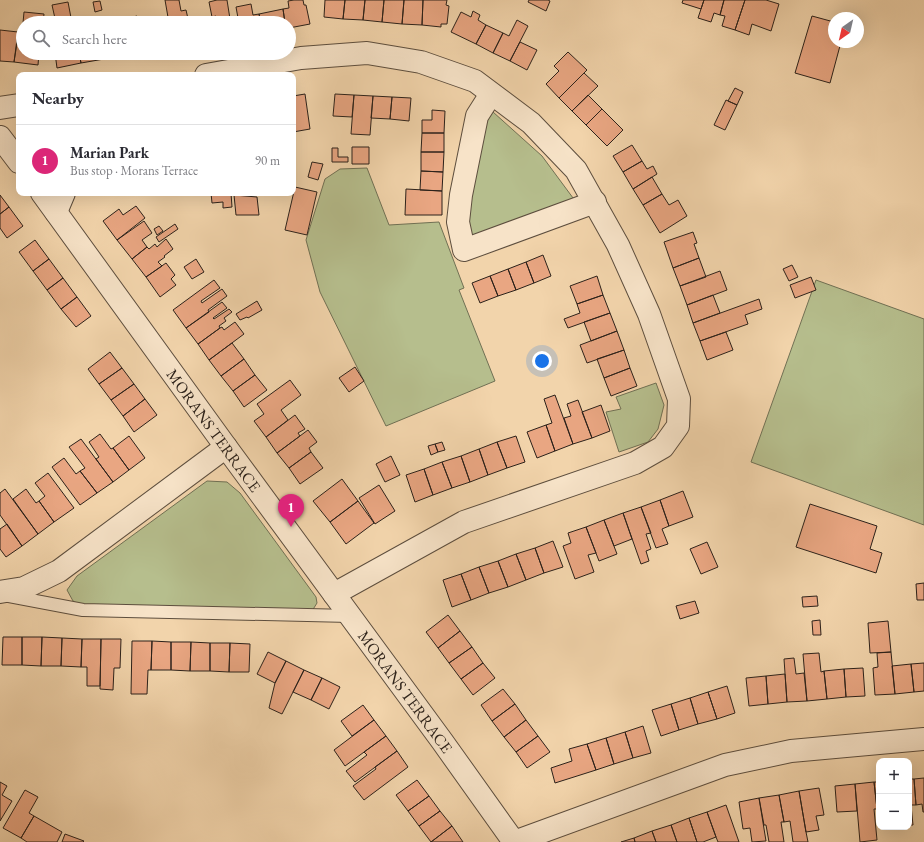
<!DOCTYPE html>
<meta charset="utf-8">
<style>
body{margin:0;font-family:"EB Garamond",serif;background:#f7f7f7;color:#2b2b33}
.controls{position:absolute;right:12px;bottom:12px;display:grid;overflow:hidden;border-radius:8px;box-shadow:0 4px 16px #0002}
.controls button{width:36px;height:36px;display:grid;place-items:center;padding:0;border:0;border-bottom:1px solid #e1e1e2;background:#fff;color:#2b2b33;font:20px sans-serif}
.compass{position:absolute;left:828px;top:12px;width:36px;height:36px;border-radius:50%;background:#fff;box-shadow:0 4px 16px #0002;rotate:214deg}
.you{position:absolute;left:542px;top:361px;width:14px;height:14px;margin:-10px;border:3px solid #fff;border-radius:50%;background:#1a73e8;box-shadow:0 0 0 6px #1a73e833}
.badge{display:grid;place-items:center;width:26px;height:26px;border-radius:50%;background:#db2777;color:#fff;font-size:13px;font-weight:700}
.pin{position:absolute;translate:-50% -33px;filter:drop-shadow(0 1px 2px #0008)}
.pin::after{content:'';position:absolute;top:21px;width:14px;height:12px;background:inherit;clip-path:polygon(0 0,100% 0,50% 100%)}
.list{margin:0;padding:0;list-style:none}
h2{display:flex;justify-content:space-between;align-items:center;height:52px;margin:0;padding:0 16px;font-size:17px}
h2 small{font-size:13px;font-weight:400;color:#7c7c81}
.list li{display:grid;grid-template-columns:26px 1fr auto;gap:12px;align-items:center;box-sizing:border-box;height:72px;padding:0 16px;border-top:1px solid #e1e1e2}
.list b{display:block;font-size:15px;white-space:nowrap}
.list p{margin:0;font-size:13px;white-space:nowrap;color:#7c7c81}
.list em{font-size:13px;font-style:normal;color:#7c7c81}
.icon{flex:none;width:22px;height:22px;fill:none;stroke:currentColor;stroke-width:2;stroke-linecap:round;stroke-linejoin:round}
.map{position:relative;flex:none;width:924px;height:842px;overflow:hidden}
.search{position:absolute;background:#fff;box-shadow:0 4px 16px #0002;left:16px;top:16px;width:280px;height:44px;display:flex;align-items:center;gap:10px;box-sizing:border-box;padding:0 14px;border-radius:22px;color:#7c7c81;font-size:15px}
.panel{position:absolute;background:#fff;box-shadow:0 4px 16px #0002;left:16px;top:72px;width:280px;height:124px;border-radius:8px}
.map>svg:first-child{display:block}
</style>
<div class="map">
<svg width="924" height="842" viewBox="0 0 924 842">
<rect width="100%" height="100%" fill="#f2d4ab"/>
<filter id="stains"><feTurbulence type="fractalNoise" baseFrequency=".005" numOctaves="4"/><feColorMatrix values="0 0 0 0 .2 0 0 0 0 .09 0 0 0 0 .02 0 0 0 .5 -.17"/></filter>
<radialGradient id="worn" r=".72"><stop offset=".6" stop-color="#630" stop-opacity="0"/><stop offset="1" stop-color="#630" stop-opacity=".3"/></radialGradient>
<path fill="#b6be8d" stroke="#707054" d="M493,112L542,156L576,202L481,240L467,235L464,213L482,119Z
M367,168L389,225L439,222L464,288L459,290L495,381L386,426L320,292L306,240L325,179L340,169Z
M816,280L924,319V525L751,462Z
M656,383L664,405L658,429L648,442L619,452L606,412L621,409L616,397Z
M207,481L227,482L240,493L316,597L317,603L312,611L82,606L73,601L67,590L77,576Z"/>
<path fill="#e9a682" stroke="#2b211a" d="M165,0H179L181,11L186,10L189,23H169Z
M217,0H227L230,19L236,18L237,23H213V22H217L216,16L212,17L209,2Z
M294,0H303L304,5H306L310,24L289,28V23H285L283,9L289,8L288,1Z
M325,0H345L343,19L324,17Z
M345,0H365L363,20L343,19Z
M365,0H384L382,22L363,20Z
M384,0H404L402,24L382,22Z
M404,0H423L422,25L402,24Z
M423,0H447L446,5L449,6L447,24H441V27L422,25Z
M529,0H548L550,1L546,11L528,2Z
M683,0H704L701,9L682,3Z
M704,0H724L720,15L714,13L711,22L698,18Z
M724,0H745L735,30L722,26L725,16L720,15Z
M745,0H766L779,4L771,31L752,24L749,35L735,30Z
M100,1L102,10L95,12L93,2Z
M68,2L72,23H56L52,5Z
M251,4L253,15L259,14L261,23H237L236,18H238L236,7Z
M283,9L285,23H261L259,14Z
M473,11L480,15L478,20L486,25L476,44L451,32L461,12L471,17Z
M24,12L44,14L43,23H23Z
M137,16L139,23H121L120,20Z
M812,16L834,22V42H841L830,83L795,73Z
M517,20L528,26L510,61L493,53L503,33L509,36Z
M23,24V53H39L38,65L14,62L17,43H21Z
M486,25L503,33L493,53L476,44Z
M0,30L18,32L14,62L0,61Z
M520,42L537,50L527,70L510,61Z
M568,52L587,70L559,98L546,84L559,71L554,66Z
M55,53H79L81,63L57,68Z
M79,53H103L104,59L81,63Z
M103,53H127V55L104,59Z
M584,73L598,86L572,111L559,98Z
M735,88L743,92L737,105L728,101Z
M305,94L310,129L293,132V96Z
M335,94L354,95L352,117L333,116Z
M354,95L373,96L370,135L351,134Z
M588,95L602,109L586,125L572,111Z
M373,96L392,97L390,119L371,118Z
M392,97L411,98L409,121L390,119Z
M726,100L737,105L725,130L714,125Z
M602,109L623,130L607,146L586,125Z
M432,110L445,111L444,133H422V120H432Z
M422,133H444V152H421Z
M632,145L642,161L623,172L613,156Z
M352,147H369V164H352Z
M332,148H338V157H348V162H332Z
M421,152H444L443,172L421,171Z
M642,161L647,169L653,166L657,174L633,189L623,172Z
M312,162L323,164L318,180L308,177Z
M421,171L443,172L442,191L420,190Z
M652,177L662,194L643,205L633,189Z
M295,187L317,192L307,235L285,230Z
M406,189L442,191V215H405Z
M211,193H231L232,207L223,208V202L212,203Z
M662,194L669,205L678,200L687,216L660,233L643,205Z
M0,195L9,207L0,214Z
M234,195L257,197L259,215H236Z
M136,206L145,218L117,240L103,221L119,209L123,215Z
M9,207L23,226L7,238L0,228V214Z
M144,221L152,233L142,240L147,247L132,259L117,240Z
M175,224L178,229L159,242L156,237Z
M159,226L163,231L157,235L154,229Z
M693,232L697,243L694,244L699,258L673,268L664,242Z
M166,239L173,249L164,256L165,257L158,262L162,266L146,277L132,259L147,247L149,249L155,244L157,247Z
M35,240L49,259L33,271L19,252Z
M543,255L551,276L534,283L526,262Z
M699,258L706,277L680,286L673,268Z
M49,259L63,278L47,290L33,271Z
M196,259L204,272L192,279L184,267Z
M526,262L534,283L516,290L508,269Z
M166,263L175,275L171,279L176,285L160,297L146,277Z
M792,265L798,277L789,281L783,269Z
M508,269L516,290L498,296L490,276Z
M720,271L727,290L687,305L680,286Z
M490,276L498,296L480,303L472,283Z
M597,276L603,295L577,304L570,286Z
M811,277L816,290L795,298L790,285Z
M63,278L77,297L61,309L47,290Z
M214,280L220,288L201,301L202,303L222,289L227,296L208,310L209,312L186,328L173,310Z
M603,295L610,313L568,328L564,319L580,313L577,304Z
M713,295L720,313L693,323L687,305Z
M77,297L91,316L76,327L61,309Z
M759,299L762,309L745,315L748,324L700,341L693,323Z
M257,301L262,310L248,318L247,317L240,320L236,314Z
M222,302L227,308L213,318L214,319L229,309L232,312L224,318L226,321L219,326L220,328L198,344L186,328Z
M610,313L617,331L591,341L584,322Z
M235,322L244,334L209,360L198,344L220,328L222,327L224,330Z
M617,331L624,350L587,363L580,345Z
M726,332L733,350L707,360L700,341Z
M232,343L244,359L221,376L209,360Z
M624,350L630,368L604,378L597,359Z
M110,352L122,368L99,384L88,369Z
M244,359L255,375L233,391L221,376Z
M355,367L364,381L349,392L339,378Z
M122,368L134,384L111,400L99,384Z
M630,368L637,386L611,396L604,378Z
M255,375L267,390L244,407L233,391Z
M290,380L301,395L281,410L288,420L266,437L254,421L264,414L257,404Z
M134,384L145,399L123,416L111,400Z
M555,395L573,444L555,451L546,425L552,423L544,399Z
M145,399L157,415L134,432L123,416Z
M578,400L592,438L573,444L564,418L571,416L567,404Z
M601,405L610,431L592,438L582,412Z
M295,415L305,429L298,433L300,436L277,453L266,437Z
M546,425L555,451L537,458L527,432Z
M308,430L317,442L309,448L311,452L289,468L277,453Z
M100,434L111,449L113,448L129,470L113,482L96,459L99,457L89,442Z
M129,436L145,458L129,470L113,448Z
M516,436L525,462L507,468L497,442Z
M81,439L113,482L97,493L80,471L85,468L69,447Z
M442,442L445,450L438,452L435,444Z
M497,442L507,468L488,475L479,449Z
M435,444L438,452L431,455L428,446Z
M479,449L488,475L470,482L461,456Z
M311,452L323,468L300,484L289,468Z
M391,456L400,475L385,482L376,464Z
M461,456L470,482L452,488L442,462Z
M64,458L76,474L80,471L97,493L80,505L52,467Z
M442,462L452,488L433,495L424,469Z
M424,469L433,495L415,502L406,475Z
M48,473L74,508L54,522L39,501L45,496L35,483Z
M342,479L358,501L330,522L313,501Z
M379,485L395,511L375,524L359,498Z
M5,489L38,534L22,546L0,515V493Z
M26,489L36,503L39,501L54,522L38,534L13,499Z
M683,491L693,517L669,526L660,500Z
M660,500L669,526L662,529L668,544L656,548L641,507Z
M358,501L374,523L346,544L330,522Z
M810,504L877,526L870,549L882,553L876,573L796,547Z
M641,507L651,533L646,534L651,549L646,551L649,561L641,564L623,513Z
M623,513L632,539L614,546L604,520Z
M604,520L617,554L599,561L586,527Z
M7,524L22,546L6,557L0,549V529Z
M586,527L596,553L588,555L594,572L575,579L563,546L571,543L568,533Z
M553,541L563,567L544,573L535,548Z
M707,542L718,567L701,574L690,549Z
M535,548L544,573L526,580L516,554Z
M516,554L526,580L508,587L498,561Z
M498,561L508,587L489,593L479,567Z
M479,567L489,593L471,600L461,574Z
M461,574L471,600L452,607L443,580Z
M924,583V600H917L916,584Z
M817,596L818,606L803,607L802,597Z
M695,601L699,613L680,619L676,606Z
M448,615L460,631L438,648L426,632Z
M820,620L821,635H813L812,621Z
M888,621L891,652L870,653L868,623Z
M460,631L472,647L449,663L438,648Z
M3,637H22V665H2Z
M22,637H42L41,666L22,665Z
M42,637L62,638L61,666H41Z
M62,638L82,639L81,667L61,666Z
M82,639H101L100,686H87V667H81Z
M101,639H121L120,668H114L113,690L100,689Z
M132,641H152L151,670H148L147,694H131Z
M152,641L171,642V670H151Z
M171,642H191L190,671L171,670Z
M191,642L210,643V671H190Z
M210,643H230L229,672L210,671Z
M230,643L250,644L249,672H229Z
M472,647L483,663L461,679L449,663Z
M268,652L286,661L275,683L257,674Z
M891,652L895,694L875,695L873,668L878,667L877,653Z
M819,653L821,672L824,671L827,699L807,701L803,654Z
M794,658L796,674L804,673L807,701L787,702L784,659Z
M286,661L304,670L282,714L269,708L275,683Z
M483,663L495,678L473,695L461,679Z
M924,663V691L914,692L911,664Z
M911,664L914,692L895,694L892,666Z
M863,668L865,696L846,697L844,669Z
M844,669L846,697L827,699L824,671Z
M304,670L322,678L311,700L293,692Z
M785,674L787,702L768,704L766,676Z
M766,676L768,704L749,706L746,678Z
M322,678L340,687L329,709L311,700Z
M727,686L735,713L717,719L708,692Z
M503,689L515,704L492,721L481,705Z
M708,692L717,719L698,724L690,698Z
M690,698L698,724L679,730L671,704Z
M515,704L526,720L504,737L492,721Z
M671,704L679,730L661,736L652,710Z
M363,705L374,720L352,736L341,721Z
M374,720L386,736L345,766L334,750Z
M526,720L538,736L516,752L504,737Z
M643,726L651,753L633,758L625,732Z
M625,732L633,758L614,764L606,738Z
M386,736L397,751L355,782L346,771L367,755L364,752Z
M538,736L550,752L527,768L516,752Z
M606,738L614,764L596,770L587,744Z
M587,744L596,770L555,783L551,768L572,761L569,749Z
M397,751L408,767L364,800L353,786L376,769L375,767Z
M924,778V812H923L922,804L916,805L914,779Z
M909,779H914L916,805H911L913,825H909Z
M417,780L429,796L408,811L396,795Z
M0,782L7,786L2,795L12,801L0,821Z
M874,782H879V808L877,809Z
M874,782L877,809H874L877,840L860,842L855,784Z
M855,784L857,811L837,812L835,786Z
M819,788L824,815L816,816L819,830L806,832L799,791Z
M25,790L38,797L29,813L34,816L21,838L3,828Z
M799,791L806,832L808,842H793L790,821L784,822L779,795Z
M779,795L784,822H781L784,842H769L766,825H764L759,798Z
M429,796L440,811L419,826L408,811Z
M759,798L766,841L752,842L750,828L743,829L739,802Z
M726,805L739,842H718L716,837L707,812Z
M440,811L452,826L431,842L419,826Z
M707,812L716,837L703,842H697L689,818Z
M34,816L62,832L57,842H27L21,838Z
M689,818L697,842H677L671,825Z
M671,825L677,842H656L652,831Z
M452,826L463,842H431Z
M652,831L656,842H635L634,838Z
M65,834L84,841L83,842H62Z
M634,838L635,842H621Z"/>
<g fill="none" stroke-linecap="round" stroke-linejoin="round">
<defs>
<path id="service" d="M9,596L83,610L350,616"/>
<g id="minor">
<path d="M206,75L301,58L367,53L421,62L475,81L531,123L576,170L618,245L649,314L679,399L678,426L663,447L635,463L464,522L334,594"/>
<path d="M491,94L477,116L461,195L458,222L464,250L595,202"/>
<path d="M0,108L19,105"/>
<path d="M0,137L19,162"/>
<path id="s1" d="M42,193L226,447L442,741L514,842"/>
<path d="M56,212L64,193"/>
<path d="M0,592L24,588L59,571L226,447"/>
<path d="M514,842L725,765L791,751L924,739"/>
</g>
</defs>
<use href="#service" stroke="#5d4e3e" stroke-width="14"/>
<use href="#minor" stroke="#5d4e3e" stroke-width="24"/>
<use href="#service" stroke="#f7e3c8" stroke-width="12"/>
<use href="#minor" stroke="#f7e3c8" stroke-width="22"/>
</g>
<g text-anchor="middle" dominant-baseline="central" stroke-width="3" stroke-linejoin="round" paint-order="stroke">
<g font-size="16" fill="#2b211a" stroke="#f7e3c8">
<text stroke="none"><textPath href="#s1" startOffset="293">MORANS TERRACE</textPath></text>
<text stroke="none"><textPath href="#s1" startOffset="617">MORANS TERRACE</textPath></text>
</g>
</g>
<rect width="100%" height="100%" filter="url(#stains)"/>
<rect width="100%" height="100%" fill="url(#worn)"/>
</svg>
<div class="controls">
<button>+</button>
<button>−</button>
</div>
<svg class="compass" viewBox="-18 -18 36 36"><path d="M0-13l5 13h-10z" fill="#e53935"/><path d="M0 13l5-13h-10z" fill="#7c7c81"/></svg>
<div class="you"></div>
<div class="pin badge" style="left:291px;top:527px">1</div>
<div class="search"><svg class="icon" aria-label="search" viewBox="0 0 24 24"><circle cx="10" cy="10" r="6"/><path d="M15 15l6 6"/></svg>Search here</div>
<section class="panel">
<h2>Nearby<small></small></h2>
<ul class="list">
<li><span class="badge">1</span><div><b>Marian Park</b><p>Bus stop · Morans Terrace</p></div><em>90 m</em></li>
</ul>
</section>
</div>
